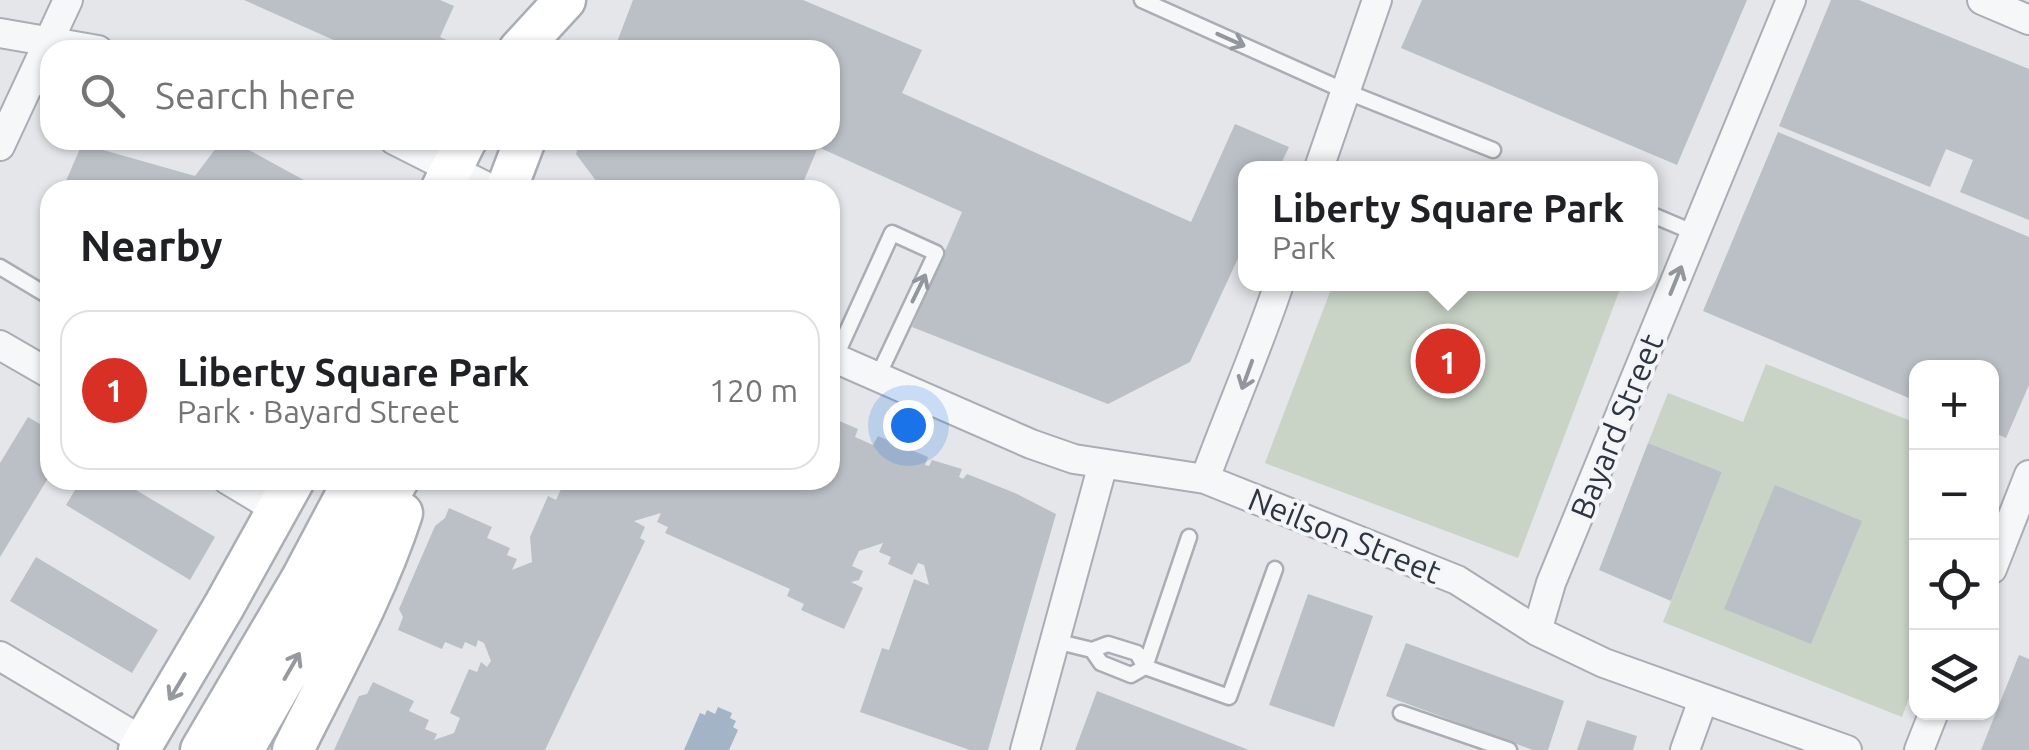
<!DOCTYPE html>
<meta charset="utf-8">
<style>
body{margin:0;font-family:Ubuntu,sans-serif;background:#f6f6f6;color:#202124}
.controls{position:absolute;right:30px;bottom:30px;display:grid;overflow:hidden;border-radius:20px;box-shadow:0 2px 8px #0004}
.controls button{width:90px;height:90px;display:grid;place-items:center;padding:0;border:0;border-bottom:2px solid #e0e0e0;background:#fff;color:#202124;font:50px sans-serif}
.you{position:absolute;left:908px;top:425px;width:35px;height:35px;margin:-25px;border:8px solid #fff;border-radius:50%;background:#1a73e8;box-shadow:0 0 0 15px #1a73e833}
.badge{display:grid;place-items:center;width:65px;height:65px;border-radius:50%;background:#d93025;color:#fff;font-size:32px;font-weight:700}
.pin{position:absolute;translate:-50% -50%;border:5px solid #fff;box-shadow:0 2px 10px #0006}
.popup{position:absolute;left:1238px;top:161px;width:420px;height:130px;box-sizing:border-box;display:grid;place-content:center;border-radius:20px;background:#fff;filter:drop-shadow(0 2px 8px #0005);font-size:32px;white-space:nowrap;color:#757577}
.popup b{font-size:38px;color:#202124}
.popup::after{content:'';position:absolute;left:50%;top:100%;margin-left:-20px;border:20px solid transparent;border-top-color:#fff}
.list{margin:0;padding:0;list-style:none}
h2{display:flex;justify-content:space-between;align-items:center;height:130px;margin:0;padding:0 40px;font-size:42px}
h2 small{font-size:32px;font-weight:400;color:#757577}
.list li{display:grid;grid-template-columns:65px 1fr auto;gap:30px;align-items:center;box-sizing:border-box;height:160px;margin:0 20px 20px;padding:0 20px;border:2px solid #e0e0e0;border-radius:30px}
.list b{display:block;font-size:38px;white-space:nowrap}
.list p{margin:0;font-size:32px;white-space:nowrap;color:#757577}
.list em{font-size:32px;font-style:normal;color:#757577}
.icon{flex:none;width:55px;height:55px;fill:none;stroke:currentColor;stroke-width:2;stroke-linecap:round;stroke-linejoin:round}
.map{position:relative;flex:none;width:2029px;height:750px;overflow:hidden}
.search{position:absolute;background:#fff;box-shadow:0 2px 8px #0004;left:40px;top:40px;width:800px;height:110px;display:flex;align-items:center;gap:25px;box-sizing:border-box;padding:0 35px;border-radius:30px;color:#757577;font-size:38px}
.panel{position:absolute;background:#fff;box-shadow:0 2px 8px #0004;left:40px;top:180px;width:800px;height:310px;border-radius:30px}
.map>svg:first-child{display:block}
</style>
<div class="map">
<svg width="2029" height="750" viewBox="0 0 2029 750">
<rect width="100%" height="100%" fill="#e4e6ea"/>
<path fill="#c9d3c6" d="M1333,284H1622L1518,558L1265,463Z
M1766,364L1916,423V679L1902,717L1663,622L1722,472L1648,443L1668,393L1743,422Z"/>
<path fill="#a3b4c6" d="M718,707L732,713L730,718L736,721L733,727L738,730L729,750H684L700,713L705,715L707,710L715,714Z"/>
<path fill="#bbc0c6" d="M244,0H440L454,6L440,37L453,43L450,50H356Z
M633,0H803L922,50L902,93L1191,222L1235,124L1289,147L1279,168H1246V241L1190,362L1108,404L912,327L962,212L818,147L800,190H603L576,154L581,140H830V50H614Z
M1422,0H1747L1677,165L1401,48Z
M1831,0H1859L2029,69V220L1960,192L1973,160L1946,149L1930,187L1779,126Z
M1778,132L2029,237V385L2006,438L1992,432V368H1916V401L1703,311Z
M222,140H231L322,190H62L82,144L195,176Z
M28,417L50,430V475L0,557V463Z
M830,417L858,429L855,437L873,445L878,436L928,457L925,465L929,466L932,460L962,469L959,477L963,479L967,474L1015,493L1056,514L988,750H970L860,712L882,648L889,650L914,579L929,585L924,565L918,563L912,575L888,564L891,557L879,552L883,543L859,551L852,566L863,571L859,580L851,582L863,588L844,629L801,610L804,604L787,596L790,589L665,533L668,527L657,522L661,513L634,521L645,527L640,538L645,541L545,750H334L359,696L367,694L373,682L414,701L409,711L429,720L425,729L437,734L434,740L454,733L460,718L450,713L469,669L477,672L481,662L487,667L491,661L484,643L478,640L476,647L465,642L462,649L445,642L442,649L398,630L403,617L399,609L435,526L445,518L449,508L492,527L487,538L510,548L507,555L517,559L512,570L532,562L530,537L548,496L556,500L562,487L560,480H830Z
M1648,443L1722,472L1671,601L1599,570Z
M81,480H119L215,537L190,580L66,505Z
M1775,485L1862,521L1811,644L1724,609Z
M36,557L158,630L132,673L10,601Z
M1308,594L1373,616L1334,727L1269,705Z
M1406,643L1564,701L1548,750H1533L1386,696Z
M2019,655L2029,659V750H1981Z
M1097,691L1249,750H1075Z
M1587,720L1637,736L1633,750H1577Z"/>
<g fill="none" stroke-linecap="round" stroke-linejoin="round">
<defs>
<path id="service" d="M1142,0L1345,91L1493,150
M29,84L50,91
M1650,214L1695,233
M0,267L50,297
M835,358L892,233L936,253L878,376
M1055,641L1092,650L1108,644L1137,653L1145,667L1229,697L1275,569
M1092,650L1101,663L1131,675L1145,667L1189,537
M1401,713L1509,750"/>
<path id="minor" d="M1982,0L2029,20
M0,33L98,50
M394,140L493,190
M0,146L68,0
M1319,168L1377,0
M0,345L50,374
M830,356L1031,444L1074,459L1205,479L1457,580L1537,631L1604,663L1847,750
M1205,479C1229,413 1257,350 1279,284
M228,480L278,510
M1992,569L2029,475
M1537,631L1551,583L1791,0
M0,656L144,742
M1025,750L1103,464
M1685,750L1703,700
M1919,750L1934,712"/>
<path id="secondary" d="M519,50L565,0
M441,190L466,140
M506,190L525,140
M139,750L224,606L294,480
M201,750L301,580L354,480
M243,750L398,480
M293,750C331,673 375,596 402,513"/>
</defs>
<use href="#service" stroke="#a9adb4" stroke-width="19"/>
<use href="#minor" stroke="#a9adb4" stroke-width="32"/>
<use href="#secondary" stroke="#a9adb4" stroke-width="45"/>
<use href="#service" stroke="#f6f7f9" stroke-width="14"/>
<use href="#minor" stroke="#f6f7f9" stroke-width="28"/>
<use href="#secondary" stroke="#fff" stroke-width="40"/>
</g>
<defs><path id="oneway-shaft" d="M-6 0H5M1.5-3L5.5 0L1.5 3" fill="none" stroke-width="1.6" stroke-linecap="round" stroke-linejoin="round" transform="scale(2.5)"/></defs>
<g stroke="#92969d">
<use href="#oneway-shaft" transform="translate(1231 40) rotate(24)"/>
<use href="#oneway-shaft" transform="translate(1676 280) rotate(-68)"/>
<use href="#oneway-shaft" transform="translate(919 288) rotate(-64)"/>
<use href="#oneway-shaft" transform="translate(1247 375) rotate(110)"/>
</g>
<g stroke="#969aa0">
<use href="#oneway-shaft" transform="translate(292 666) rotate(-60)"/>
<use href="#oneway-shaft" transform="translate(177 687) rotate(121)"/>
</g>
<g text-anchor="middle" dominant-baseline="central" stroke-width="8" stroke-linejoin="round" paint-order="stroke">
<g font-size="32" fill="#2d3541" stroke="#f3f5f8">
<text transform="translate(1616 426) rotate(-68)">Bayard Street</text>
<text transform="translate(1345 535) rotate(22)">Neilson Street</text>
</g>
</g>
</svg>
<div class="controls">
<button>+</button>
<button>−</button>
<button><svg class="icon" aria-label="locate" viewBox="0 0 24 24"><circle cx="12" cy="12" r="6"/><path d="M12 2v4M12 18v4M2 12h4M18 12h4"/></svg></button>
<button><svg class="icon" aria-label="layers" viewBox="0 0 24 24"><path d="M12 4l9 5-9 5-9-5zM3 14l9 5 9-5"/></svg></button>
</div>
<div class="you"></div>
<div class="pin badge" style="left:1448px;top:361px">1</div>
<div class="popup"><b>Liberty Square Park</b>Park</div>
<div class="search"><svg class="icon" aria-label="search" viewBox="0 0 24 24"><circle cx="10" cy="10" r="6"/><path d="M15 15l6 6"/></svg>Search here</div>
<section class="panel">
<h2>Nearby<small></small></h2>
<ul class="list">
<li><span class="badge">1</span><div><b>Liberty Square Park</b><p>Park · Bayard Street</p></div><em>120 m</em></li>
</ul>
</section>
</div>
